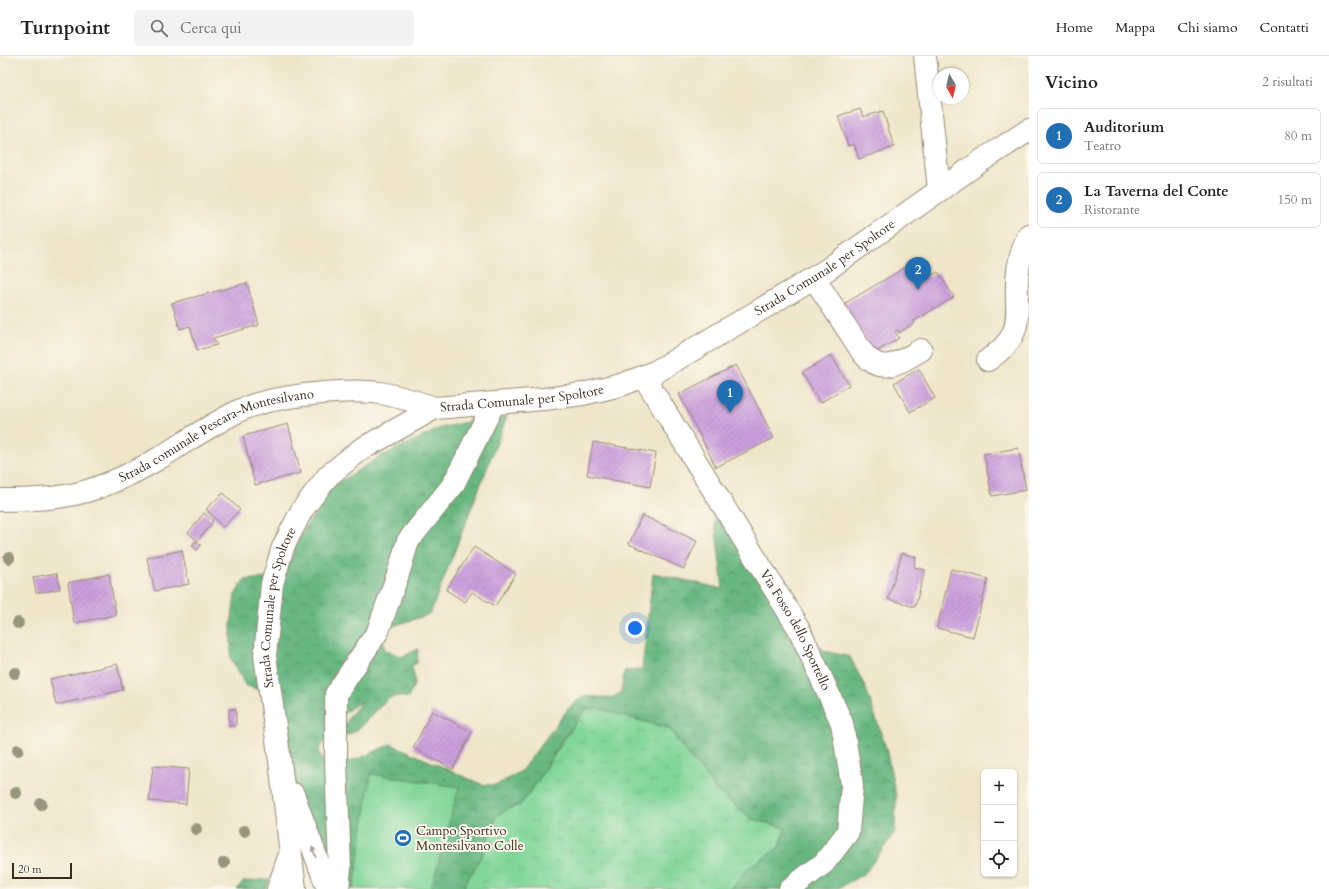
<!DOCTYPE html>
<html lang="it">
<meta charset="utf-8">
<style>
body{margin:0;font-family:Cardo,serif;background:#f2f2f2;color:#202124}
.controls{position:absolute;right:12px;bottom:12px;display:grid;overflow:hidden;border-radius:6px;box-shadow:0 1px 3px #0004}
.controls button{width:36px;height:36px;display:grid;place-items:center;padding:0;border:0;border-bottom:1px solid #e0e0e0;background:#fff;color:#202124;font:20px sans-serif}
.compass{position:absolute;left:933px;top:12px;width:36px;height:36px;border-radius:50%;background:#fff;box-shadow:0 1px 3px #0004;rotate:172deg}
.scale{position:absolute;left:12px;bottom:10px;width:60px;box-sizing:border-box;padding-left:4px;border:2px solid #3b2a1e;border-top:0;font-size:11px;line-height:14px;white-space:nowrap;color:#3b2a1e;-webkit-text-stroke:3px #fbf7ec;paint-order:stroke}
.you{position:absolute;left:635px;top:572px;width:14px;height:14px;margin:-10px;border:3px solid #fff;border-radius:50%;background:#1a73e8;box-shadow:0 0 0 6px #1a73e833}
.badge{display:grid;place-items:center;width:26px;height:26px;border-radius:50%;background:#1f6fb2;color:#fff;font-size:13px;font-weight:700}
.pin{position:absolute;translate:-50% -33px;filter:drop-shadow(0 1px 2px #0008)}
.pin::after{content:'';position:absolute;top:21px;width:14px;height:12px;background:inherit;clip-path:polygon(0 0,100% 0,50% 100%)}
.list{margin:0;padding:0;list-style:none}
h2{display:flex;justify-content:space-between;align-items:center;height:52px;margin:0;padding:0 16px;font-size:17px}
h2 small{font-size:13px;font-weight:400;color:#757577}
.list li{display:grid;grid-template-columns:26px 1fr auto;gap:12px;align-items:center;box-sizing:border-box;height:56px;margin:0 8px 8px;padding:0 8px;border:1px solid #e0e0e0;border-radius:6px}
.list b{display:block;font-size:15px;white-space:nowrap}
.list p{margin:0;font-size:13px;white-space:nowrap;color:#757577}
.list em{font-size:13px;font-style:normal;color:#757577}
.icon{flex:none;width:22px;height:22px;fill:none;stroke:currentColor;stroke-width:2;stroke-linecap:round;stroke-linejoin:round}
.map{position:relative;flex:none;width:1029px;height:833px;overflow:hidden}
header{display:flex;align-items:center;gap:24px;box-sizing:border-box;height:56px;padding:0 20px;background:#fff;border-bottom:1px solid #e0e0e0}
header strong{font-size:19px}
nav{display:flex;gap:22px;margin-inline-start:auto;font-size:14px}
.search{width:280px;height:36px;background:#f2f2f2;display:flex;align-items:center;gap:10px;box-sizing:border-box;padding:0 14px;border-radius:6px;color:#757577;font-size:15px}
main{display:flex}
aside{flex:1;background:#fff}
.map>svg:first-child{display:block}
</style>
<header>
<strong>Turnpoint</strong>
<div class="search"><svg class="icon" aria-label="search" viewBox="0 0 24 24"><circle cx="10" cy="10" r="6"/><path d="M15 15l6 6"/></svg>Cerca qui</div>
<nav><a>Home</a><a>Mappa</a><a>Chi siamo</a><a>Contatti</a></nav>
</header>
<main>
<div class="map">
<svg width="1029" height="833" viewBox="0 0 1029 833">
<defs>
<pattern id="grass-tufts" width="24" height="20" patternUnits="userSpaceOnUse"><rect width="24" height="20" fill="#81d699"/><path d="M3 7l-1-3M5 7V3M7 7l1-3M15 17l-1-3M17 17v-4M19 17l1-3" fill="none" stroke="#70b883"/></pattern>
<pattern id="forest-crowns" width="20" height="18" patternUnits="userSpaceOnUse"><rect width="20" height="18" fill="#68b781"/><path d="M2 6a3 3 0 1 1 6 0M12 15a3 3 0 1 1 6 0" fill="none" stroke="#579569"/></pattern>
<pattern id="building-hatch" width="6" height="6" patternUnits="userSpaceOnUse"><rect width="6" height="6" fill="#cc9fde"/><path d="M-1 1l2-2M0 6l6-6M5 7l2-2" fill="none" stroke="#a782b3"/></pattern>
</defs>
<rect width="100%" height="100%" fill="#fbf7ec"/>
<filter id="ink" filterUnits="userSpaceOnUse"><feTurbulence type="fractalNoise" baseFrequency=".025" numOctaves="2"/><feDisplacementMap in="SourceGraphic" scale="8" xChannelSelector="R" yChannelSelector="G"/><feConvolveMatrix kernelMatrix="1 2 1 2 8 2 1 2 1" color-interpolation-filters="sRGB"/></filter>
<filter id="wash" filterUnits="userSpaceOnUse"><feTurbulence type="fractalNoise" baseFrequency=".012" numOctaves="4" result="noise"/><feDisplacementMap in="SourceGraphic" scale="16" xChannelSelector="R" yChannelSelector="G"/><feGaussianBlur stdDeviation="0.9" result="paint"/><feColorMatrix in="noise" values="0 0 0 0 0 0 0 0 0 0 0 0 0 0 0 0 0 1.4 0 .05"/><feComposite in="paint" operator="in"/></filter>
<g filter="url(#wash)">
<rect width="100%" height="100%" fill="#efe6ca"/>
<path fill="url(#grass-tufts)" stroke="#5e805c" d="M597,651L620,659L669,672L687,698L704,717L715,733L767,767L786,772L780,790L769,799L748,812L731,833H464L465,828L482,799L497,759L509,752L520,749L533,732L577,664L586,653Z"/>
<path fill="url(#forest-crowns)" stroke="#527050" d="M507,361L430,558L381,574L385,594L402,601L418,593L417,607L411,610C417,625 415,628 408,642L399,640L388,642L356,675L345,680L344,670L352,657L363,645C339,657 331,671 319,695L326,714L365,700L391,688L483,729H497L521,715L568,653L583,640L611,642L621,637L624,615L642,614L653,517L723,533L715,465L725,461L788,566L825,595L850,601L866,633L886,692L896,740L895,776L865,817L837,833H731L748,812L769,799L780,790L786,772L752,763L715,733L704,717L687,698L669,672L620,659L597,652L586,653L563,683L533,732L520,749L509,752L497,759L482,799L465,828L464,833H431L459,731L371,718L354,833H337L294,729L290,706L259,634L245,629L231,602V570L235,539L244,524L266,522L281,527L300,480L332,431L379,401L441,372L479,363Z
M270,823L266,833H237L243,826Z"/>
<path fill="#81d699" stroke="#5e805c" d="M371,718L459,731L431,833H354Z"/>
<g id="blocks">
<path fill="url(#building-hatch)" d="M860,53L863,61L883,55L894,91L859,103L854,88L848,90L838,60Z
M919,203L929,221L938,216L954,241L914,265L915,267L899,277L898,274L895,276L899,282L874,297L844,248Z
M247,227L259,269L213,282L217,289L197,294L190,270L180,273L172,247Z
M831,299L849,329L820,347L802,317Z
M736,309L774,382L716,411L679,338Z
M919,313L935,342L910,356L894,327Z
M288,368L301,417L255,429L243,380Z
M593,386L656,397L650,431L587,419Z
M1018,392L1026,434L992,440L984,398Z
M223,437L240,454L223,471L206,453Z
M204,457L213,465L198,485L188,477Z
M642,459L697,485L684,513L629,488Z
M195,485L201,489L197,494L192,490Z
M474,491L516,518L495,550L472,536L465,546L446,534Z
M182,494L189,528L155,535L147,502Z
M902,497L916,501L914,511L925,514L915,551L888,543Z
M951,513L988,523L973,581L937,572Z
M57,517L60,533L36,537L33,521Z
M109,518L116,559L74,567L68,527Z
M117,608L123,634L56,649L50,623Z
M229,653H236V670H229Z
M432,655L472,676L453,713L413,692Z
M153,710L189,713L186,748L149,745Z"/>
</g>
</g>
<g filter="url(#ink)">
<use href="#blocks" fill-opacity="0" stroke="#958874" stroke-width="1"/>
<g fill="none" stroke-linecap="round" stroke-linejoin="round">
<defs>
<g id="minor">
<path d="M925,0L939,134"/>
<path d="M814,222L863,297C882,321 901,305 921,294"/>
<path d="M988,304C998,297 1008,289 1013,278C1020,263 1016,245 1017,229C1017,212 1021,195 1029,179"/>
<path id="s1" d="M644,321L799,573L842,667L852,729L848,776L824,807L790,833"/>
<path id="s2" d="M0,444C32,444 66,443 96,432C117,425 137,415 156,404C186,386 214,366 245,352C276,340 347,332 380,337C399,340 417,346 435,352"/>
<path d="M293,738L328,833"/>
<path d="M278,833L289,801"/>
<path id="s3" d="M295,833L280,705L265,600L272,528L283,491L302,454L328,420L360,394L435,352L544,343L583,338L621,329L655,316L760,254L825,215L981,105L1029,74"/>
<path d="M338,833L340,812L336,706V638L378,575L399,515L408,485L453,429L494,347"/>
</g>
</defs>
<use href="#minor" stroke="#958874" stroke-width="24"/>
<use href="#minor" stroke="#fff" stroke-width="22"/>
</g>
<g fill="#95967c">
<circle cx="9" cy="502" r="6"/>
<circle cx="18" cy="567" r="6"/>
<circle cx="15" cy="617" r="6"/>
<circle cx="18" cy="694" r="6"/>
<circle cx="16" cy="737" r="6"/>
<circle cx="41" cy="748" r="6"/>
<circle cx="196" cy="773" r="6"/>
<circle cx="244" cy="775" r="6"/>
<circle cx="224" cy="807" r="6"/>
</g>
<defs><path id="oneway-solid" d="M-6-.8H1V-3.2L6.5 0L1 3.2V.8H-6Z"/></defs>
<use fill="#a79f9a" href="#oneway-solid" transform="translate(314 796) rotate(-110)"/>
</g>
<defs>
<symbol id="stadium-disc" viewBox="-11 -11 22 22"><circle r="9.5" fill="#1f6fb2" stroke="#fbf7ec"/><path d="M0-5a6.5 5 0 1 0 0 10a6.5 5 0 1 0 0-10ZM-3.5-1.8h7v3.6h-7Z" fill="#fff"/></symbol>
</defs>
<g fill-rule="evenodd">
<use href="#stadium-disc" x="393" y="772" width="20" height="20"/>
</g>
<g text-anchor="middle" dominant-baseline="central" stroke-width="4" stroke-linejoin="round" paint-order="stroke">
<g font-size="13" fill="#3b2a1e" stroke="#fbf7ec">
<text stroke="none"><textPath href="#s3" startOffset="981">Strada Comunale per Spoltore</textPath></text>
<text stroke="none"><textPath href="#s3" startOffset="645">Strada Comunale per Spoltore</textPath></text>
<text stroke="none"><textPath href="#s2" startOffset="230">Strada comunale Pescara-Montesilvano</textPath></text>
<text stroke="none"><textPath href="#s3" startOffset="285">Strada Comunale per Spoltore</textPath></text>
<text stroke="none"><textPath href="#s1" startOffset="295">Via Fosso dello Sportello</textPath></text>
</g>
<g font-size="13" fill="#3b2a1e" stroke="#fbf7ec" text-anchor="start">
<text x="416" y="775">Campo Sportivo<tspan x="416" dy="15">Montesilvano Colle</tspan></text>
</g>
</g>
</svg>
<div class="controls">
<button>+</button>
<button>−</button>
<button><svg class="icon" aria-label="locate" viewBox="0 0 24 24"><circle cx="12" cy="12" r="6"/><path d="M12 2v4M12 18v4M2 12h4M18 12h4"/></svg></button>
</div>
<svg class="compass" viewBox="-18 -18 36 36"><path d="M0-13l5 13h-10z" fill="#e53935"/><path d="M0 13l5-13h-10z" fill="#757577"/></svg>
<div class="scale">20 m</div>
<div class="you"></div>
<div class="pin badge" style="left:730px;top:357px">1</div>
<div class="pin badge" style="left:918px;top:234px">2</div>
</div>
<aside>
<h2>Vicino<small>2 risultati</small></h2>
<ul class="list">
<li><span class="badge">1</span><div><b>Auditorium</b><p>Teatro</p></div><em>80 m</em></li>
<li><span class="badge">2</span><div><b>La Taverna del Conte</b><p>Ristorante</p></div><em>150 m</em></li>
</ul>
</aside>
</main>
